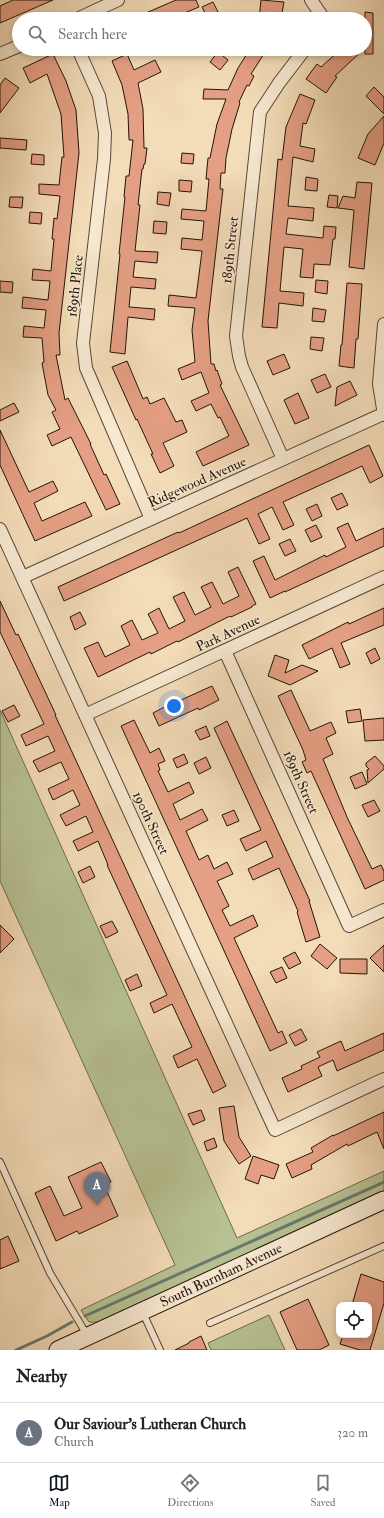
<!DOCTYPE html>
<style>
body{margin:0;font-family:"IM FELL Double Pica",serif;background:#f2f2f2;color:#222}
.controls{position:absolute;right:12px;bottom:12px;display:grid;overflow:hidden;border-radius:8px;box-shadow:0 2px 6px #0003}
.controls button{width:36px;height:36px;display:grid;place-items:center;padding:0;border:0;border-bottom:1px solid #e0e0e0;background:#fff;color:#222;font:20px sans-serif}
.you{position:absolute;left:174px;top:706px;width:14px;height:14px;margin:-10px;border:3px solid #fff;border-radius:50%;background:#1a73e8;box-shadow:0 0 0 6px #1a73e833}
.badge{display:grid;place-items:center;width:26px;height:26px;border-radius:50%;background:#111827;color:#fff;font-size:13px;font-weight:700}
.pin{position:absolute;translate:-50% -33px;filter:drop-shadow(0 1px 2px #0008)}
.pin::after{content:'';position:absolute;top:21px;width:14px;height:12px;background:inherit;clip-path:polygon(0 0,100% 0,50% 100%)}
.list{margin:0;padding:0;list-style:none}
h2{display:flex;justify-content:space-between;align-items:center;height:52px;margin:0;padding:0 16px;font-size:17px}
h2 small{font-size:13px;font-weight:400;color:#767676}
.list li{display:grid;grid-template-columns:26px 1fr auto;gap:12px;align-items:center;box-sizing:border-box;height:60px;padding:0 16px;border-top:1px solid #e0e0e0}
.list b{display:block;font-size:15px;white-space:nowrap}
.list p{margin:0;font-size:13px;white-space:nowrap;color:#767676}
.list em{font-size:13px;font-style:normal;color:#767676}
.icon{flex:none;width:22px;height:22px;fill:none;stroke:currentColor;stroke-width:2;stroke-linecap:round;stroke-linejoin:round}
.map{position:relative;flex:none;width:384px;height:1350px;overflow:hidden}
.search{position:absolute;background:#fff;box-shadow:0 2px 6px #0003;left:12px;right:12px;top:12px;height:44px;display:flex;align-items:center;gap:10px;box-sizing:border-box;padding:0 14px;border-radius:22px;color:#767676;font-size:15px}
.sheet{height:112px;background:#fff}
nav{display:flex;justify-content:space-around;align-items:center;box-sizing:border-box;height:56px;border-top:1px solid #e0e0e0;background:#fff;font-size:11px;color:#767676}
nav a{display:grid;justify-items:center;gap:2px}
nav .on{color:#111827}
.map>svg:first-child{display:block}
</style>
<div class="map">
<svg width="384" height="1350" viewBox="0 0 384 1350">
<rect width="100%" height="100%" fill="#f3dcb8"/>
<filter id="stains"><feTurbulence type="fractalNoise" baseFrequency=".005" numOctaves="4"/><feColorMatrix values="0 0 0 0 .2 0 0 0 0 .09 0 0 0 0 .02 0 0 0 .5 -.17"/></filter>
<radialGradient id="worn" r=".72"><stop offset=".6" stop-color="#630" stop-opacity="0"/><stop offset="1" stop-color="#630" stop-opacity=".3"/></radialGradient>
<path fill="#b7c192" stroke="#6d6a4e" d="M0,710L237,1238L384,1171V1192L98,1322H89L81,1310L175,1265L0,881Z
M269,1315L285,1350H211L208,1343Z"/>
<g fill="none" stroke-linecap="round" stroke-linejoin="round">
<path stroke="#6b786e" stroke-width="3" d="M85,1316L384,1182
M16,1350L47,1336L72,1322"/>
</g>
<path fill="#e59f84" stroke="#231409" d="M13,0H53L0,23V6Z
M176,0H196L199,7L170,19H132Z
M261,0L284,2L281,19H259Z
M213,2L219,14L208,19L202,7Z
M365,12L373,13V54H365Z
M250,49H267L251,74L254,76L249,86L247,85L239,102L240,103L232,129L226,158L225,173H221L220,189H223L208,321L211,364H214L216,371L217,370L222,384L220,385L249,445L203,466L196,452L229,436L220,417L218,418L211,404L196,411L191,401L209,393L201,372L182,380L178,369L195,362L192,330L195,308L168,306L169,295L196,298L202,251L181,249L182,238L202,240L204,221L181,219L182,209L206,211L209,179H206L208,158H210L217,124L226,99H203L204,89L228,90L238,68Z
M341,49H364L335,76L337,77L326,93L306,79L317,64L321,67Z
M218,52L228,60L220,70L210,62Z
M53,54L66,81L76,110L79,153L59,333L60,355H56L65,400L68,398L91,444H90L104,475L106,474L120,504L106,510L71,437L52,446L47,435L60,429L52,412L56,410L48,395L42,363L44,362L42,338L23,337L24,326L44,328L46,310L22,308L23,297L48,300L50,281L32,280L33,269L51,271L54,239H52L54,218L57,219L60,196L39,194V184L59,185L62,157H64L61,114L47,74L30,83L23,68Z
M127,54L134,70L155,60L161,72L138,83L143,109L144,148H147L145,164H144L143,169H142L138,205H140L135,251L158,252L157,263L135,261L133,277L156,279L155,289L131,287L129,307L155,309L154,320L128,317L125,354L110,352L120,254H119L125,197H124L126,176H129L133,140H129L128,114L122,85L112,61Z
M5,78L19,88L0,113V85Z
M374,87L384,97V114L366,96Z
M300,94L315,100L306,124L303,123L300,146L315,149L313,162L293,157L288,206L314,208L313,221L288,218L286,234L323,238L324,226L336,227L335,239H333L330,265L314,264L313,278L300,277L303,249L284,247L280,291L304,293L303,306L279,303L277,328L262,327L278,159L282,160L286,127Z
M384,116V143L375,165L358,158L368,134Z
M0,138L27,140L26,150L0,148Z
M182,153L194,154L193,164L181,163Z
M32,154L44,155V165L31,164Z
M306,177L318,179L317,191L305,190Z
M179,180L192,181L191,192L179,191Z
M357,182L372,183L364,269L349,267L354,210L338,208L343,196L355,198Z
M158,192L171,193L169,206L157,204Z
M329,195L338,196L337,208L327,207Z
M10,197H23L22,208L9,207Z
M30,212L42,213L41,224L29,223Z
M154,221L167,222L166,234L153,233Z
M316,280L328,281L327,294L315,292Z
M0,281L13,282L12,293L0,292Z
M347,283L362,284L358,339H356L354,368L339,366L341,345H342Z
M313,308L326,310L324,322L312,321Z
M311,337L324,338L322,351L310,349Z
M284,354L290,368L273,375L267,361Z
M127,361L143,399L147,397L150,404L164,398L176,422L182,420L187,432L163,443L174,466L160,473L151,454H153L137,419L136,420L112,367Z
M325,374L331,387L317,393L311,380Z
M350,381L357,395L335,406L337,387Z
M298,393L309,418L295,424L284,400Z
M14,403L19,412L0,421V410Z
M0,430L29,492L53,481L58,491L34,503L42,521L85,502L92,516L35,541L0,465Z
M369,445L383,476L370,483L362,466L283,502L294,525L283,530L272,507L258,514L270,539L259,544L247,518L64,601L58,587L178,532L179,533Z
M342,493L348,505L337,510L331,498Z
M317,504L322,516L312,521L306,509Z
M348,523L356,541L384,528V546L285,592V591L270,598L253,561L264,556L275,580L325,555L326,557L346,547L337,528Z
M316,525L322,537L311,542L305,530Z
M290,539L296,551L285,556L279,544Z
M238,567L256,604L252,606V607L231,617L230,616L178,642L177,641L151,654L150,652L98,677L84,648L98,642L105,657L130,645L121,626L132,620L142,640L158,633L148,614L159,608L169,629L185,621L173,597L184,592L195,615L211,607L201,587L212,582L223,604L239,596L228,572Z
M0,601L16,635L18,634L56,715H55L226,1086L213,1093L197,1059L178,1068L173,1056L192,1047L172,1004L154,1013L150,1003L167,995L107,865H108L98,841L78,851L73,841L93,832L86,816L66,826L60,815L80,805L73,790L53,800L48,789L69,779L61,762L39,772L33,761L55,751L48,736L26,746L21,735L44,724L0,632Z
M384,608V625L341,643L350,664L340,668L332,648L309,659L302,645L348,622L349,624Z
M80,612L86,624L75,630L70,617Z
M375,648L380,659L371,664L366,653Z
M275,655L289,660L285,673L302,665L318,671L290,685L273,678L268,676Z
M212,686L219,700L199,710L198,708L159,726L153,713L180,699L181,700Z
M291,690L310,731L331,722L336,733L326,738L333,754L323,759L347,817L372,869L381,865L384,871V880L365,889L311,771L307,773L302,762L306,760L303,750L278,696Z
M14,705L20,716L8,722L2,711Z
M360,709L362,721L348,723L346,711Z
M384,718V740L365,741L363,720Z
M134,720L150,753L159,748L165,761L158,764L160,770L158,771L168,792L189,782L194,793L173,804L180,820L202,809L208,820L186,831L199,860L208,855L214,869L227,862L233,874L217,881L229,906L222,910L230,926L253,915L258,926L234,938L278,1033L282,1031L287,1043L270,1051L121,726Z
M227,721L310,901H309L320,937L306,942L297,912L298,911L279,868L253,880L248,869L273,857L266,841L246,851L240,839L261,830L214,728Z
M206,726L210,736L200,740L195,731Z
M184,754L188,763L177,768L173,759Z
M375,756L384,766V769L368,783L367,770L369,769L366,766V763Z
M206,757L211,768L199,774L194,763Z
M362,772L367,784L355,789L350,777Z
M374,800L380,811L368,817L362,805Z
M234,810L239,821L227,826L222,815Z
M90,866L95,877L83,883L78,872Z
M112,921L118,932L106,938L100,926Z
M0,925L14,939L0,953Z
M320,944L337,958L327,969L311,956Z
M384,945V972L370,958Z
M295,952L301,963L289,969L283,958Z
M340,959H367V974L340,973Z
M282,967L287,978L276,983L270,972Z
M137,974L142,986L130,991L125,980Z
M301,1029L307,1040L295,1046L289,1035Z
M384,1033V1050L337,1071L333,1060L318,1067L322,1076L288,1092L282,1078L302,1069L301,1066L320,1057L317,1052L341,1041L345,1051Z
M234,1106L239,1137L251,1156L239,1164L224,1141L219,1108Z
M201,1110L205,1120L193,1125L188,1114Z
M384,1112V1149L377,1132L348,1146L347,1144L311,1165L312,1169L292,1178L286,1164L313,1152L311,1148L333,1135V1136Z
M214,1138L217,1147L207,1151L204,1142Z
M253,1156L279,1165L274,1179L261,1175L258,1184L245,1179Z
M101,1162L111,1182L104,1185L118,1216L79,1234L77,1231L56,1241L35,1193L50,1186L64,1216L82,1208L68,1177Z
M8,1236L19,1261L0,1269V1240Z
M361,1274L384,1282V1303L370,1350H360L340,1344L343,1335H369V1305H352Z
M308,1299L329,1345L319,1350H297L280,1312Z
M201,1336L207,1350H175L189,1343V1342Z"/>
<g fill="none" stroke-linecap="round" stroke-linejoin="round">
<defs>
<path id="lane" d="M0,1162L50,1273L87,1335
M143,1313L160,1350
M210,1323L384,1246"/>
<path id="street" d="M311,0L322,16L323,19
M77,19L118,0
M78,49L99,96L105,133L104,159L83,343L86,368L151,519
M0,54L19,46
M384,324L379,384L384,415
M283,459L242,367L239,356L236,336L260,112L279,83L305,49
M0,529L275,1130L384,1079
M23,577L383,414
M225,651L349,926L384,910
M85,715L384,577"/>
<path id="secondary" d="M58,1350L384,1200"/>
</defs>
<use href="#lane" stroke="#574635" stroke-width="8"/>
<use href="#street" stroke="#574635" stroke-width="14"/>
<use href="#secondary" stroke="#231409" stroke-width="19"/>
<use href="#lane" stroke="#f7e8d1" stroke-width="6"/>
<use href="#street" stroke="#f7e8d1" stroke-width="12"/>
<use href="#secondary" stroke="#f7e8d1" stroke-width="17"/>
</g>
<g text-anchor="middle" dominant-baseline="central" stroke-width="3" stroke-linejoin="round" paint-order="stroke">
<g font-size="14" fill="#231409" stroke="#f7e8d1">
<text transform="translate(230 250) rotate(-84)">189th Street</text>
<text transform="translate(75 286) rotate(-84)">189th Place</text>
<text transform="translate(197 482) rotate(-24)">Ridgewood Avenue</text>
<text transform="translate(228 633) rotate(-25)">Park Avenue</text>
<text transform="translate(301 782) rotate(66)">189th Street</text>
<text transform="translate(151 823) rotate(65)">190th Street</text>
<text transform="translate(221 1275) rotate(-25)">South Burnham Avenue</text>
</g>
</g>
<rect width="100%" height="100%" filter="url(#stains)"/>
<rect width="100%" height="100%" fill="url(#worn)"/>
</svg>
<div class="controls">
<button><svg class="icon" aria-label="locate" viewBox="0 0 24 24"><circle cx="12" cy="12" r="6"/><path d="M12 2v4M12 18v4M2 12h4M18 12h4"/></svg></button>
</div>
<div class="you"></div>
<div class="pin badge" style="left:97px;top:1205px;background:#6b7280">A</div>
<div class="search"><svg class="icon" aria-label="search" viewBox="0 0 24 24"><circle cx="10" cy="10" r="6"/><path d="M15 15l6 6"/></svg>Search here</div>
</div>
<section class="sheet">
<h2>Nearby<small></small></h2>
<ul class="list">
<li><span class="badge" style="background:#6b7280">A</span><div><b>Our Saviour's Lutheran Church</b><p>Church</p></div><em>320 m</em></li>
</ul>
</section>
<nav>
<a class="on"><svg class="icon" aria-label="map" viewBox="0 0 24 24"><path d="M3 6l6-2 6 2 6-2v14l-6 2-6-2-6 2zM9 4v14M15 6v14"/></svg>Map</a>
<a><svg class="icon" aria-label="directions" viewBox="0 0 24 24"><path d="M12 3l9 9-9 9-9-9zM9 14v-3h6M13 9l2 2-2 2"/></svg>Directions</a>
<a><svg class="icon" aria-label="saved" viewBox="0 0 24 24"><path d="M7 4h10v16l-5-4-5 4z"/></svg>Saved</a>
</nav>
